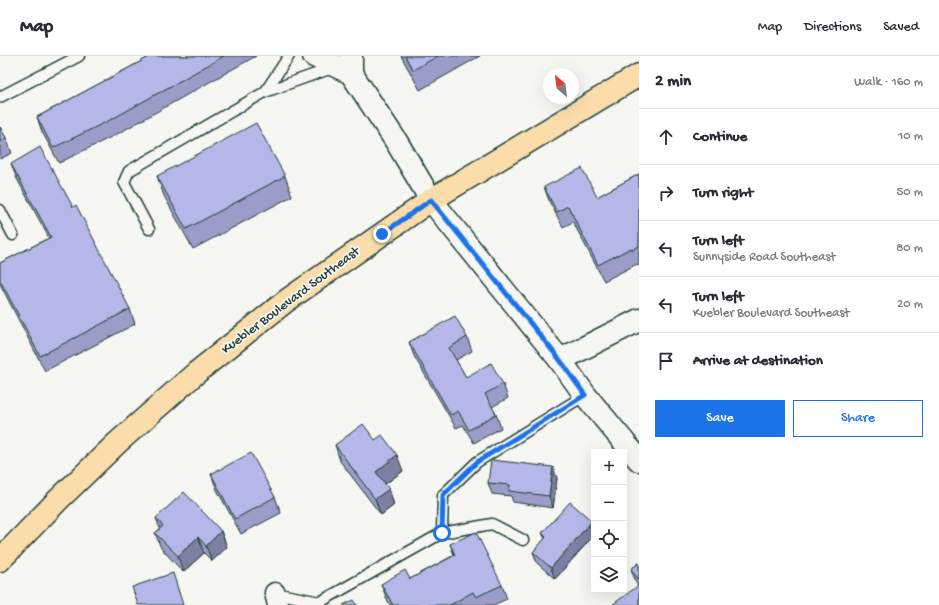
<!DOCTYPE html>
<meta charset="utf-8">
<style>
body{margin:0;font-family:"Gochi Hand",sans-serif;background:#f7f7f7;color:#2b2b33}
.controls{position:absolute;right:12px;bottom:12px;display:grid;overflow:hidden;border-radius:0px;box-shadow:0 4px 16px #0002}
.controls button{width:36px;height:36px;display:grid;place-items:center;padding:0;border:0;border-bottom:1px solid #e1e1e2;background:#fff;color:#2b2b33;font:20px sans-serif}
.compass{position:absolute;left:543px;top:12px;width:36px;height:36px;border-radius:50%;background:#fff;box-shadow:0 4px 16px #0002;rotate:332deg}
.stop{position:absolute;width:12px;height:12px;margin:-9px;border:3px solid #1a73e8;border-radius:50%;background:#fff}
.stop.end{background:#1a73e8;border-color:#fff;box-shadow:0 1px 4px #0008}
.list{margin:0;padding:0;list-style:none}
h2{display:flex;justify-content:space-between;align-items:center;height:52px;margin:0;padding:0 16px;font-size:17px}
h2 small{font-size:13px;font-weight:400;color:#7c7c81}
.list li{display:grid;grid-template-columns:26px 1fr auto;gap:12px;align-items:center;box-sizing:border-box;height:56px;padding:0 16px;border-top:1px solid #e1e1e2}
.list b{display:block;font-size:15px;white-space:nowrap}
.list p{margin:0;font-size:13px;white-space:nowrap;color:#7c7c81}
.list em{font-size:13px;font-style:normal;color:#7c7c81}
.actions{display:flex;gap:8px;padding:12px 16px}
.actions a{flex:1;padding:9px 0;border:1px solid #1a73e8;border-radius:0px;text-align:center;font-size:14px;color:#1a73e8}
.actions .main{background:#1a73e8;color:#fff}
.icon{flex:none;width:22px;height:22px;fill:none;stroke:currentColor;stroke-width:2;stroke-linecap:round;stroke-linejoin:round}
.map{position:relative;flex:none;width:639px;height:549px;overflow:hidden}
header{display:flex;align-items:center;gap:24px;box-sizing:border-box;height:56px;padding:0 20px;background:#fff;border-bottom:1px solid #e1e1e2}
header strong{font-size:19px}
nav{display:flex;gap:22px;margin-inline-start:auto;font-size:14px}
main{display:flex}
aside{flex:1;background:#fff}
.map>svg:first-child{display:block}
</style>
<header>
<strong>Map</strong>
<nav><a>Map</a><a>Directions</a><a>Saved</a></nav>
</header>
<main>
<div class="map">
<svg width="639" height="549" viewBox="0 0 639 549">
<rect width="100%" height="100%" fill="#f6f6f2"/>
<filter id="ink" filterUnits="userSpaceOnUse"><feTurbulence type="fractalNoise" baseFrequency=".025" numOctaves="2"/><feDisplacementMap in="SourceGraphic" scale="8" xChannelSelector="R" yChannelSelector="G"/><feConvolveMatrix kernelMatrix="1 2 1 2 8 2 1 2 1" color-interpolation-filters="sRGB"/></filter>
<g filter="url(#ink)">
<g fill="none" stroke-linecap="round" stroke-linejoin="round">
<defs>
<path id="service" d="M289,0L265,36L335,11
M0,41L79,0
M0,154L13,179
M149,173L124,126L129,115L265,36
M442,477L443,439L477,406L585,339
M275,537L320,546L442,477L492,468L523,484"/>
<path id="minor" d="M275,537L278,549"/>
<path id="tertiary" d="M560,304L639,264"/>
<path id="secondary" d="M314,0L351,17
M351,0V17L396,85L431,144L560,304L585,339L639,404"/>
<path id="primary" d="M0,504L58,444L117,387L196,317L286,245L431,144L639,19"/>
</defs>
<use href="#service" stroke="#1f3d34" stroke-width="13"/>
<use href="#minor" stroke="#1f3d34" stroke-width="23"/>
<use href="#tertiary" stroke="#1f3d34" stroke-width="25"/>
<use href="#secondary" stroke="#1f3d34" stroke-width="25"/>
<use href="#primary" stroke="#1f3d34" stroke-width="25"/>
<use href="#service" stroke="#f6f6f2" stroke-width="10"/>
<use href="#minor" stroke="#f6f6f2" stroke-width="20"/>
<use href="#tertiary" stroke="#f6f6f2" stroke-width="22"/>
<use href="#secondary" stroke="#f6f6f2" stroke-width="22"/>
<use href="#primary" stroke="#faddab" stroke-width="22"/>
</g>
<path fill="#9b9dc8" stroke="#1f3d34" d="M151,0H256L119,77L59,107L42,76L37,61Z
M401,0H480L420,34Z
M0,71L6,82L12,97L0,103Z
M11,108L130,253L135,268L45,315L0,228V207L49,182L17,123Z
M639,118V209L638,210L637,208L604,225L573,166L563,171L550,147L544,131L597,141Z
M157,120H285L292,140L193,193L164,140Z
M467,281L472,295L456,304L466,321L503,328L508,342L492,351L496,358L501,372L474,387L463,369L456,372L414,300L409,286Z
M375,384L403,415L385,428L389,433L394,449L381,459L340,405L335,389Z
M211,418L275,441L281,457L241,478L217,434Z
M557,422L553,452L513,446L511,440L492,438L488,427Z
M156,462L221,475L227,491L212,505L204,497L183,516L161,492L155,477L160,473Z
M594,470V479L555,523L537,507L533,496L545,483L542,477Z
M450,488L502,529L507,543L493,549H390L386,541L381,528L410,523L454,499Z
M639,507V549L638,530L636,527L631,513Z"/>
<path fill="#7e80a2" stroke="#1f3d34" d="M397,399L403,415L381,431L376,416Z
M553,411L557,422L553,452L549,440Z
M389,433L394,449L381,459L375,443Z
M592,465L594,470V479L555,523L551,512Z
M221,475L227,491L212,505L206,490Z
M198,481L204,497L183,516L178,500Z"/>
<path fill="#b4b7e8" stroke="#1f3d34" d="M151,0H224L114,62L53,92L37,61Z
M405,0H438L413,14Z
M256,67L285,120L186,173L157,120Z
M0,71L6,82L0,85Z
M40,91L73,151L76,149L130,253L40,300L0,224V207L51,181L11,108Z
M582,112L597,141L639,118V190L632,194L631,192L598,209L568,150L557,156L544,131Z
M455,260L467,281L449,292L466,321L491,307L503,328L485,338L496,358L469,374L458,355L451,359L409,286Z
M363,368L375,384L382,379L397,399L376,416L389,433L375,443L335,389Z
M251,397L275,441L235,463L211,418Z
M491,404L553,411L549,440L509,435L510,429L488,427Z
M184,436L221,475L206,490L198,481L178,500L155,477L163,470L156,462Z
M570,446L592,465L551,512L533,496L546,481L542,477Z
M476,476L502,529L476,541L473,536L450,549H393L381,528L405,514L410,523L455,499L450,488Z
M639,507V524L631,513Z
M173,517L183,549H138L132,531Z
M639,529V549H612Z
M354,544L357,549H343Z"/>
</g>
<g fill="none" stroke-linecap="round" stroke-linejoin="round" filter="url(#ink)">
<path stroke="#1a73e8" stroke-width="5" d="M382,178L431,144L560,304L585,339L477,406L443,439L442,477"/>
</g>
<g text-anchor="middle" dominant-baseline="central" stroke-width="3.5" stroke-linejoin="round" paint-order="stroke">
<g font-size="14" fill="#1f3d34" stroke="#f6f6f2">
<text transform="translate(291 245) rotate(-37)">Kuebler Boulevard Southeast</text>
</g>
</g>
</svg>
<div class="controls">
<button>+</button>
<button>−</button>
<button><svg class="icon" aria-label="locate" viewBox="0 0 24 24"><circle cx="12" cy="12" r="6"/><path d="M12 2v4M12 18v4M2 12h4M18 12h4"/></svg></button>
<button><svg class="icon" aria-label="layers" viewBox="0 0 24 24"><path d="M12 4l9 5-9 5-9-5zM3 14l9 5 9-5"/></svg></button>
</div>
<svg class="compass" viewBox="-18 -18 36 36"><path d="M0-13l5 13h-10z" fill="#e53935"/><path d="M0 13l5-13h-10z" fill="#7c7c81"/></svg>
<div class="stop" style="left:442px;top:477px"></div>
<div class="stop end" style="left:382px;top:178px"></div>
</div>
<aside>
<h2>2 min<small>Walk · 160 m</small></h2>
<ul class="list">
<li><svg class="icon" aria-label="ahead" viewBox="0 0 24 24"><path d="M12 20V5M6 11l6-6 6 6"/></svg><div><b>Continue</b></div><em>10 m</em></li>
<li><svg class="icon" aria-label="right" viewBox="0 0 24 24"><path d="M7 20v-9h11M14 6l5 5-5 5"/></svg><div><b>Turn right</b></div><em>50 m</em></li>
<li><svg class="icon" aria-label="left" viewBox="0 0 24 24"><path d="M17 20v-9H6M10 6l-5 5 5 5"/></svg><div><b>Turn left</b><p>Sunnyside Road Southeast</p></div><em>80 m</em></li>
<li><svg class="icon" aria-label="left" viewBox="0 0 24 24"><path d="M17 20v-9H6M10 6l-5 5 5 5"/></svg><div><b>Turn left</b><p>Kuebler Boulevard Southeast</p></div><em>20 m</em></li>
<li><svg class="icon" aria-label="arrive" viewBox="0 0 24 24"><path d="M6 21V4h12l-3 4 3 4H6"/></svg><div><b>Arrive at destination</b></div></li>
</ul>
<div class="actions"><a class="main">Save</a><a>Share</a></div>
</aside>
</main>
